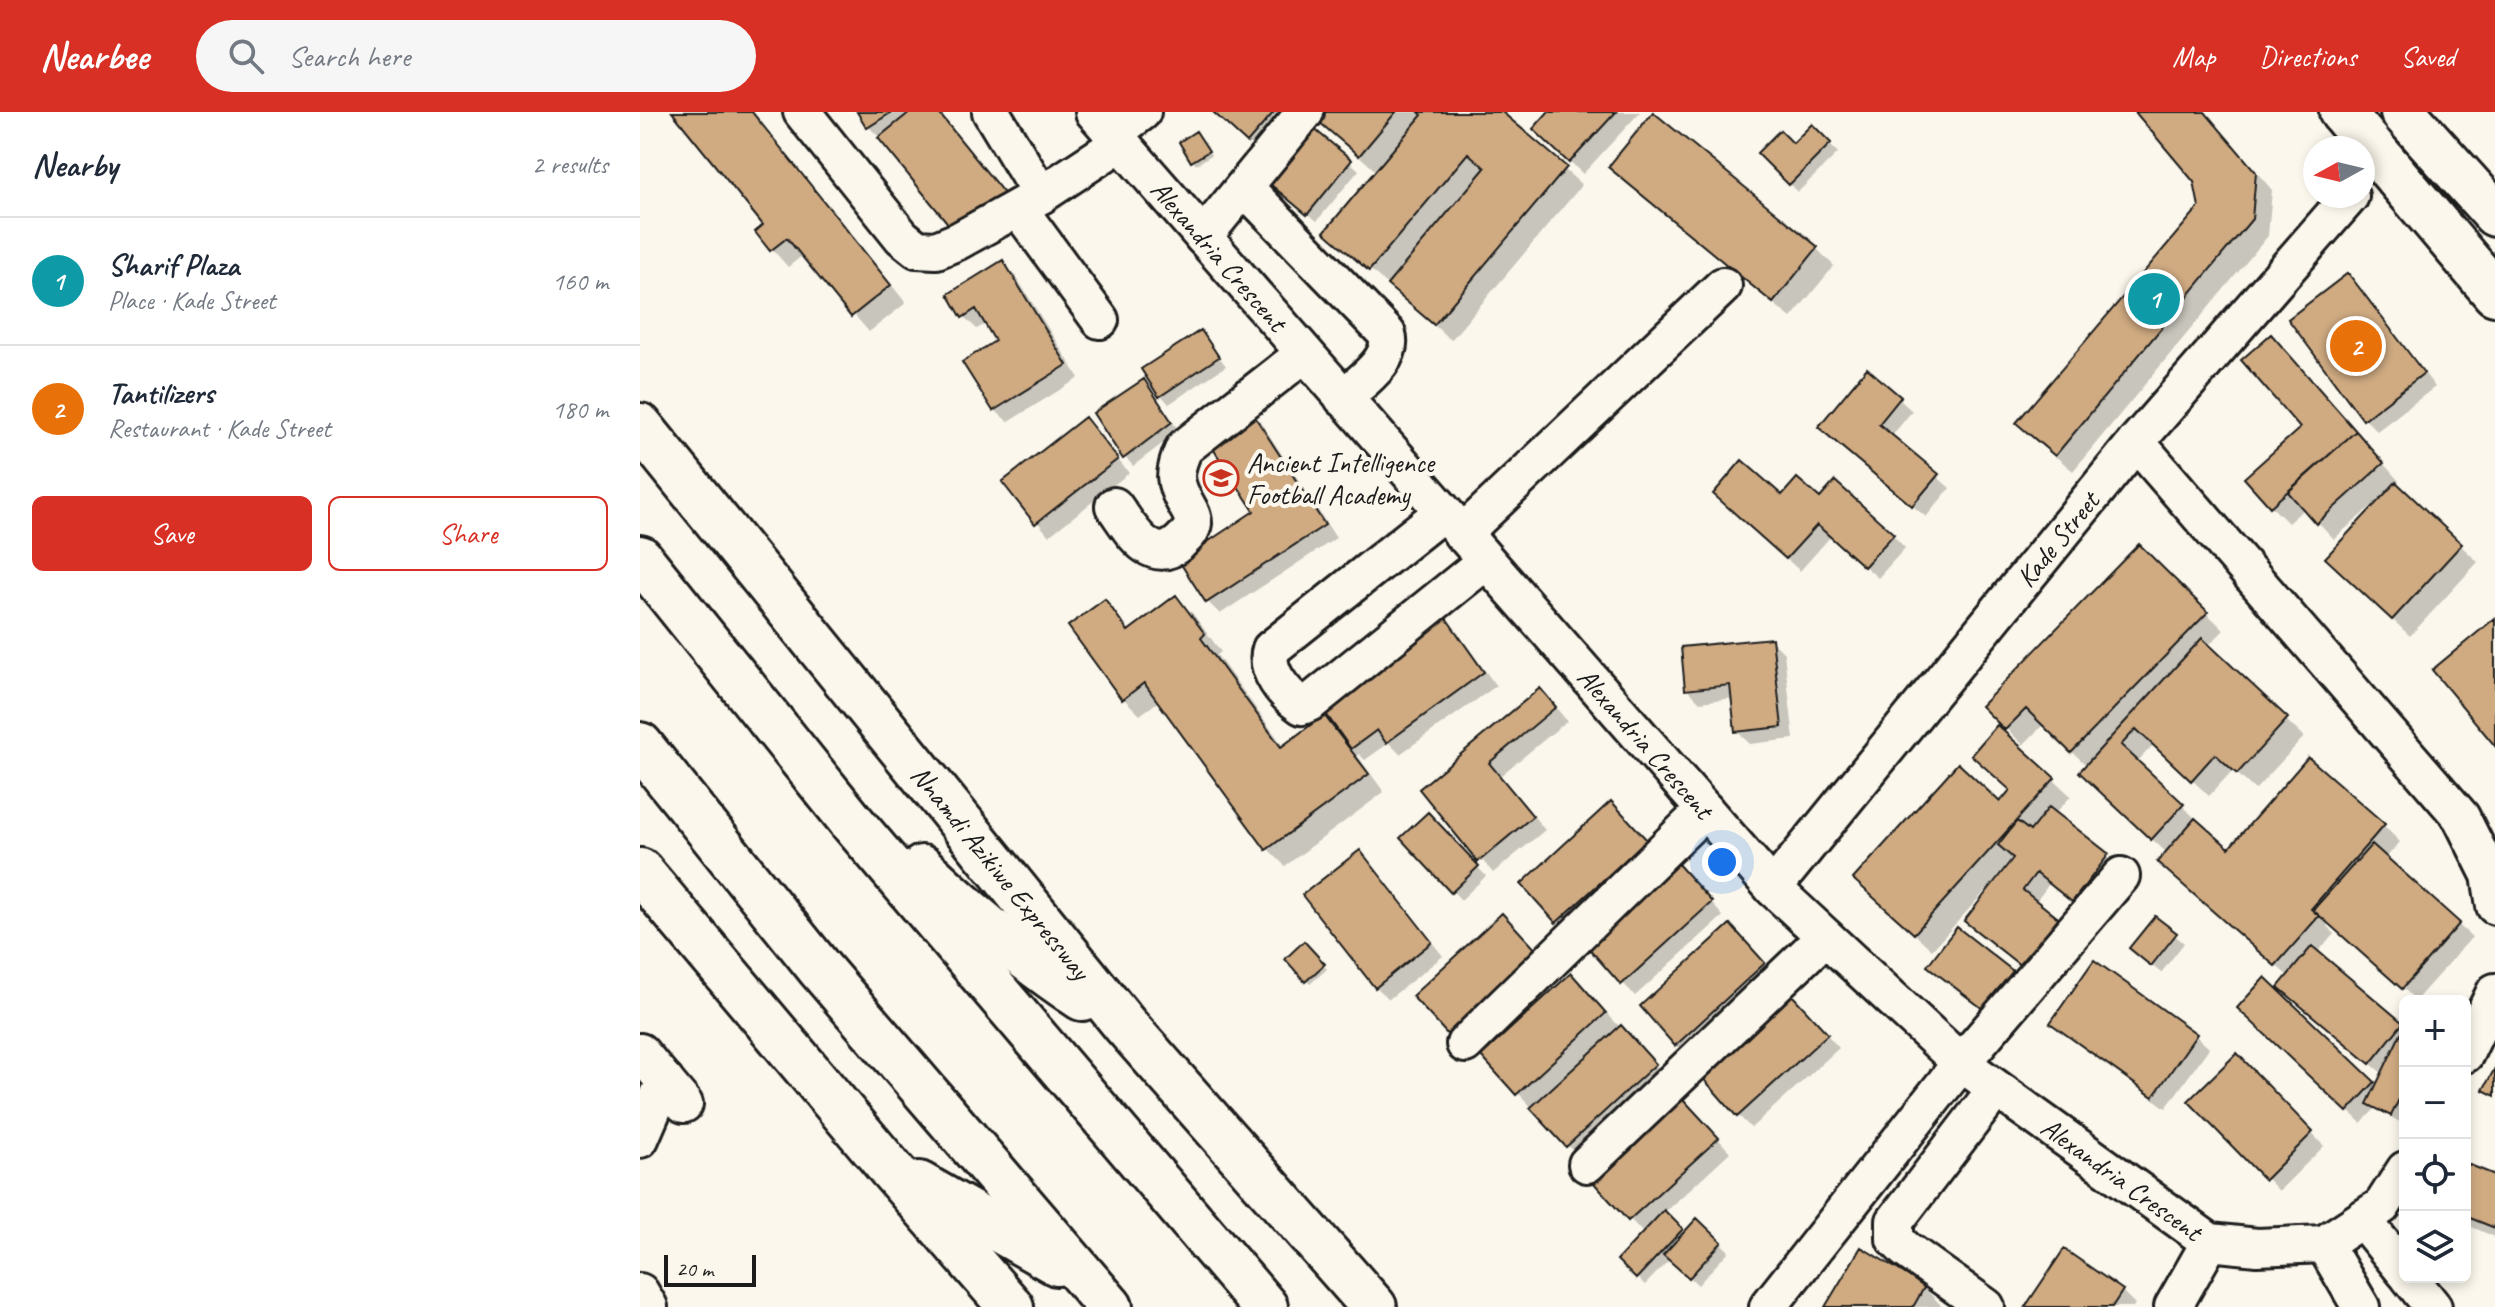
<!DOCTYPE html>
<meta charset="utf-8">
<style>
body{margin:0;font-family:Caveat,sans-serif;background:#f6f6f7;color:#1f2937}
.controls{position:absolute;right:24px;bottom:24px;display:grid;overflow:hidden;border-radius:12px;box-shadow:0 4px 12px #0003}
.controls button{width:72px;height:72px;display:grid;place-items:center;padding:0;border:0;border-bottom:2px solid #e0e1e3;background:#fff;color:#1f2937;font:40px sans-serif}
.compass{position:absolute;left:1663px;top:24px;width:72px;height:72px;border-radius:50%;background:#fff;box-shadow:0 4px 12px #0003;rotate:262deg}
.scale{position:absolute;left:24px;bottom:20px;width:92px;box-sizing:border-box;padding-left:8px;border:4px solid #1c1c1c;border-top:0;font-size:22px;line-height:28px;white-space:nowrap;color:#1c1c1c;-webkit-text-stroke:6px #fbf7ec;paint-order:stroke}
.you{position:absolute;left:1082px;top:750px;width:28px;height:28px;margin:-20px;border:6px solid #fff;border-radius:50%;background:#1a73e8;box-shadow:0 0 0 12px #1a73e833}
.badge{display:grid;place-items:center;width:52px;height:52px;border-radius:50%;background:#d93025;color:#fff;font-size:26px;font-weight:700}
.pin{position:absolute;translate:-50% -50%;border:4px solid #fff;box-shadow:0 2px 8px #0006}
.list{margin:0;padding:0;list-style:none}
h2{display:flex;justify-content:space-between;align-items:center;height:104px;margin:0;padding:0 32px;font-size:34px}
h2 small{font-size:26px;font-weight:400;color:#747a83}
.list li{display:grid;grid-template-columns:52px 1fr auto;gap:24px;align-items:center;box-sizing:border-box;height:128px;padding:0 32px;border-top:2px solid #e0e1e3}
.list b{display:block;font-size:30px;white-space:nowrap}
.list p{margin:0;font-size:26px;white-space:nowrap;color:#747a83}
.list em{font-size:26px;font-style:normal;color:#747a83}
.actions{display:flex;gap:16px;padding:24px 32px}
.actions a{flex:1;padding:18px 0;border:2px solid #d93025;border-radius:12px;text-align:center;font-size:28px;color:#d93025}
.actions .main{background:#d93025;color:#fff}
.icon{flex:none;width:44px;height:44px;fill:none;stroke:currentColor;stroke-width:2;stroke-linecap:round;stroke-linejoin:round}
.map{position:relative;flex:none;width:1855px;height:1195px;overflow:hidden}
header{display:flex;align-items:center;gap:48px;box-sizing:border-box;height:112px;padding:0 40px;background:#d93025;color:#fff}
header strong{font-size:38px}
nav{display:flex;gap:44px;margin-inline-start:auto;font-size:28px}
.search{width:560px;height:72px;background:#f6f6f7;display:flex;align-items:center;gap:20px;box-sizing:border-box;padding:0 28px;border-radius:44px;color:#747a83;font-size:30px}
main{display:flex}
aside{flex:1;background:#fff}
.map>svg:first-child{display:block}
</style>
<header>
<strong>Nearbee</strong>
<div class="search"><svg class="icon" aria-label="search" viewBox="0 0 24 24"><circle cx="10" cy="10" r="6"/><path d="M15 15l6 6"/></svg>Search here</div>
<nav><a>Map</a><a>Directions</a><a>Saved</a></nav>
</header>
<main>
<aside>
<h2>Nearby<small>2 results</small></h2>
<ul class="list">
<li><span class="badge" style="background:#0f9aa8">1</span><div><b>Sharif Plaza</b><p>Place · Kade Street</p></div><em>160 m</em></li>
<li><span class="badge" style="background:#e8710a">2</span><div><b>Tantilizers</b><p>Restaurant · Kade Street</p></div><em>180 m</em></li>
</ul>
<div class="actions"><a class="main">Save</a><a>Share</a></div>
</aside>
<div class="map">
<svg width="1855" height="1195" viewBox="0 0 1855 1195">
<rect width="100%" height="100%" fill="#fbf7ec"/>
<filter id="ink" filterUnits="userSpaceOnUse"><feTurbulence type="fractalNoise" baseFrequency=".0125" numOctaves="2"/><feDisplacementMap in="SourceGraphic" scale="16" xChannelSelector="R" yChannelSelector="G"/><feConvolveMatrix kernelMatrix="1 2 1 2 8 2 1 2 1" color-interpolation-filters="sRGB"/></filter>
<g filter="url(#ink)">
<path fill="#0003" d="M35,0H113L266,191L229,220L163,143L148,155L118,121L126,114Z
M219,0H298L379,99L242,28L229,15Z
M575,0H657L621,42Z
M679,0H859L942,73L811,228L687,120L737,60L675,4Z
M911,0H1000L943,62L895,16Z
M1498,0H1565L1632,78L1628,124L1433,359L1396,328L1561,96L1556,69Z
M1014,2L1177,137L1194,154L1151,206L987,72L970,55Z
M1172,15L1198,41L1158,80L1120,41L1153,34Z
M560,25L571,43L556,53L541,30Z
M710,50L719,58L677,109L635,75Z
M362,150L375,163L439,266L368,310L355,298L358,229L347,211L337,217L324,205Z
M1708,163L1721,176L1795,275L1737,319L1724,306Z
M561,220L586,254L529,292L521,283Z
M1631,225L1759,369L1756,372L1838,450L1770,524L1705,463L1738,392L1736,390L1694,427L1665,396L1648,411L1631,394L1663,317Z
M504,269L539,319L493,354L485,345Z
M1259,287L1272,299L1251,325L1310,376L1286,405L1194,328Z
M608,297L620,309L696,426L580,502L568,490L617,400Z
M445,308L489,361L409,424L365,370Z
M1142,386L1181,389L1253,423L1265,436L1238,466L1191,424L1160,459L1088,394Z
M1499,435L1584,518L1568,534L1664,625L1615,678L1593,658L1569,684L1514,632L1497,650L1589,739L1743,713L1760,730L1745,747L1832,825L1776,888L1690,811L1687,814L1694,822L1677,841L1765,915V999L1760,1010L1735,997L1721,1011L1612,908L1625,868L1737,974L1743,962L1654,888L1649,865L1537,766L1527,741L1458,677L1447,654L1404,612L1383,633L1344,594Z
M536,486L553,502L581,540L577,543L644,635L684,605L697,618L803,505L816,518L856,574L760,642L749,631L725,648L719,642L717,643L744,680L645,754L628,737L519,589L500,603L483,586L465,489L491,519Z
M1131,528L1144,541L1154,627L1110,632L1097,619L1094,586L1060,590L1047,577Z
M913,592L927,609L860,664L905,718L853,761L782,677Z
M1358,616L1431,684L1415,702L1480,756L1446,801L1409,772L1395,791L1429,820L1394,865L1326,809L1349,779L1347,777L1292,838L1232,783L1360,692L1372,679Z
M788,703L846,764L821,788L763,726Z
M984,705L1018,742L931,822L884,772Z
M720,740L803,844L749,887L736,875Z
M1049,766L1083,804L995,884L983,871Z
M1515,807L1544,831L1521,861L1500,844Z
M1103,827L1137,865L1049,945L1036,933Z
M664,832L687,857L670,872L647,847Z
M1454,851L1556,924L1569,936L1526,996L1425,923L1412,911Z
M1371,861L1380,869L1353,904L1298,862Z
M944,877L1028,966L940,1046L843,944Z
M1165,898L1199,936L1111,1016L1098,1003Z
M1597,944L1684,1034L1639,1079L1551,989Z
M1056,1002L1090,1040L1024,1101L1045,1122L1057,1109L1089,1139L1058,1173L1030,1147L1005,1173L979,1148L1004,1122L990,1107Z
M1825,1056L1855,1065V1125L1825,1112Z
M1284,1176L1301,1193L1299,1195H1187Z
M1482,1179L1495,1192L1493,1195H1388Z"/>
<path fill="#d0ab82" stroke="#1c1c1c" stroke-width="2" d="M32,0H112L251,173L211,205L147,126L130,139L115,120L123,113Z
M217,0H252L227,16Z
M270,0H298L367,85L319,125L238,26Z
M573,0H634L607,31Z
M676,0H756L719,44L672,4Z
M779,0H862L927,55L794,213L747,173L845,56L828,41L729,159L684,120L782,3Z
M908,0H976L929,51L893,17Z
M1013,0L1178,135L1133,191L968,55Z
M1495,0H1565L1616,60L1612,107L1415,344L1376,311L1559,95L1554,70Z
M668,12L712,48L667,103L624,67Z
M1172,12L1191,31L1149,73L1117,41L1140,18L1153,31Z
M556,19L569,39L551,50L539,30Z
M363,148L427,253L353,299L322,250L355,229L336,197L322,206L308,182Z
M1708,161L1784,261L1723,308L1648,207Z
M561,218L579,245L519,285L501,257Z
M1631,222L1716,319L1630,395L1604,366L1660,316L1601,248Z
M1227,256L1261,285L1239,312L1299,362L1272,394L1178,315Z
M504,267L532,310L483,347L453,301Z
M608,294L685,413L566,491L539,449L614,399L564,323Z
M445,305L478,347L395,412L362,370Z
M1716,319L1744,351L1676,412L1648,380Z
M1102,348L1142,383L1157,366L1180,386L1195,369L1254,422L1224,455L1177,413L1146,447L1073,382Z
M1756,370L1822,432L1752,508L1685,446Z
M1499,432L1568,500L1431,641L1386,597L1365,618L1341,594Z
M536,483L565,522L561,526L641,635L684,603L729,662L626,738L504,571L482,588L428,514L465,487L488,519Z
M804,503L844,560L746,631L737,618L711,637L679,592Z
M1855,506V634L1792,558Z
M1132,526L1142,615L1095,620L1090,573L1045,578L1041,535Z
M1562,526L1648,606L1597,662L1575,642L1551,669L1496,617L1481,633L1544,692L1511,728L1439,660Z
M900,576L916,595L849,651L893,704L838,750L779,677Z
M1357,613L1415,666L1274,822L1213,767L1318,651L1360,690L1370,678L1331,643Z
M1668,645L1745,712L1671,797L1679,804L1635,854L1517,750L1555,706L1589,736Z
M971,689L1007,728L916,811L881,772Z
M1409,695L1469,742L1432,790L1396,761L1383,778L1418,806L1381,854L1324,809L1373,746L1358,733L1377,709L1390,719Z
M788,700L839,754L811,781L760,726Z
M1732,732L1820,811L1762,877L1673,798Z
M720,738L792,830L735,876L662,783Z
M1037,751L1072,790L981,873L946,833Z
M862,801L898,840L808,923L772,884Z
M1515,804L1537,821L1511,854L1489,836Z
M1090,812L1125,851L1035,934L1000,894Z
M1317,815L1373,859L1343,897L1287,854Z
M664,829L685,852L665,870L645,847Z
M1672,834L1763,911L1730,952L1638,875Z
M1454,848L1557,922L1513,985L1410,911Z
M931,861L966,901L876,983L841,944Z
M1625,865L1735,970L1707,1000L1597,896Z
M1152,883L1188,922L1097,1005L1062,965Z
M981,913L1016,952L926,1035L890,996Z
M1761,921L1765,923V975L1751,1004L1727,992Z
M1597,941L1673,1020L1625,1068L1548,989Z
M1855,956V984L1843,978Z
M1043,987L1079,1026L988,1109L953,1070Z
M1825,1051L1855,1063V1116L1825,1104Z
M1024,1098L1043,1117L996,1167L977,1148Z
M1057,1106L1082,1130L1049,1166L1023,1143Z
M1221,1135L1285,1174L1273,1195H1185Z
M1424,1137L1483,1178L1472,1195H1385Z"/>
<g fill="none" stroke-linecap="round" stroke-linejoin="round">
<defs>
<g id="minor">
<path d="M162,0L262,125L277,137L296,138L318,129L401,83L480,31"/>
<path d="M351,0L401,83"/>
<path id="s1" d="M454,0L1133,776L1321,951L1570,1130L1617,1135L1684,1132L1742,1094L1765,1058"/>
<path d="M472,22L502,0"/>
<path d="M604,75L747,222C755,248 720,270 703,286"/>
<path d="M378,96L460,208"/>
<path d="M563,125L665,0"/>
<path d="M1496,330L1821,705L1850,763L1855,794"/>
<path d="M474,394C489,414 510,456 539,431C545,425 552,420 553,411C553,405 550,399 547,394C533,370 533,361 544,336L664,242"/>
<path d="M803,400L631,537C624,558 644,582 662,594L671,590L846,449"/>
<path d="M822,422L1083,174"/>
<path id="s2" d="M1133,776L1496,330L1710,84"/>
<path d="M825,932L1065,698"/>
<path d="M0,940L44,992"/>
<path d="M1825,942L1855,880"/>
<path d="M0,1027L25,969"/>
<path d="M947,1052L1185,825"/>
<path d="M1722,1107L1765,1160"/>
<path d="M1684,1132L1721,1195"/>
<path d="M1769,1165L1793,1195"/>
<path d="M0,1180L9,1195"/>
<path d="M1128,1195L1321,951L1481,764"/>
<path d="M1346,1195L1265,1137L1255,1127V1109L1356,977"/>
<path d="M1533,1195L1570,1130"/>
</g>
<path id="major" d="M1702,0L1855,181
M1763,0L1855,102"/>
<g id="highway">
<path id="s3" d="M0,314L485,913L734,1195"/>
<path d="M0,446L211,709L625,1195"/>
<path d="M0,633L180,857L470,1195"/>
<path d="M282,756C331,802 385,849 442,886"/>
<path d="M0,759L249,1055L371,1195"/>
<path d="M279,1072L417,1151"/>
</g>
</defs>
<use href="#minor" stroke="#1c1c1c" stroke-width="42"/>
<use href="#major" stroke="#1c1c1c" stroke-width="50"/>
<use href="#highway" stroke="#1c1c1c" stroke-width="50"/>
<use href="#minor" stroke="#fbf7ec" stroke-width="36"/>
<use href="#major" stroke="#fbf7ec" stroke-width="44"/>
<use href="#highway" stroke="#fbf7ec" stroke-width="44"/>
</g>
</g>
<defs>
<symbol id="school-ring" viewBox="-11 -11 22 22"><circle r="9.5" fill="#fbf7ec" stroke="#c8321e" stroke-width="1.5"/><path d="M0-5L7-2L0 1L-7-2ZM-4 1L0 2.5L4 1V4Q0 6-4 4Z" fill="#c8321e"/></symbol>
</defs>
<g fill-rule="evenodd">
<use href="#school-ring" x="561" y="346" width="40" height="40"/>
</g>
<g text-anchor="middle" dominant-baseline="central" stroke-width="8" stroke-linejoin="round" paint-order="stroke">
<g font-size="28" fill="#1c1c1c" stroke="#fbf7ec">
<text stroke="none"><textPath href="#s1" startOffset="190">Alexandria Crescent</textPath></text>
<text stroke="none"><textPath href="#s2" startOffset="450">Kade Street</textPath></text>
<text stroke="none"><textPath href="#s1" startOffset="838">Alexandria Crescent</textPath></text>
<text stroke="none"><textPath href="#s3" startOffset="574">Nnamdi Azikiwe Expressway</textPath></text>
<text stroke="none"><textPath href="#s1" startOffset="1486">Alexandria Crescent</textPath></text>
</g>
<g font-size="28" fill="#1c1c1c" stroke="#fbf7ec" text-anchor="start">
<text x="607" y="350">Ancient Intelligence<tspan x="607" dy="32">Football Academy</tspan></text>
</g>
</g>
</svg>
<div class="controls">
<button>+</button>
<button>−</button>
<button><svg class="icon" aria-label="locate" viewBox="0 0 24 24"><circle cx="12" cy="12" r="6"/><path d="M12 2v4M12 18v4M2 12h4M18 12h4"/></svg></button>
<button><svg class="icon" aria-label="layers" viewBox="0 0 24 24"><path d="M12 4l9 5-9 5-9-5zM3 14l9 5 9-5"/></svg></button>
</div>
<svg class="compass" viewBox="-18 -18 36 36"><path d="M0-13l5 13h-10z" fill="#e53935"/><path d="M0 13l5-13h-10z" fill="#747a83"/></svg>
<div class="scale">20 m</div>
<div class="you"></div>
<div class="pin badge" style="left:1514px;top:187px;background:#0f9aa8">1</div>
<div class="pin badge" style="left:1716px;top:234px;background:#e8710a">2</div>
</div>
</main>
